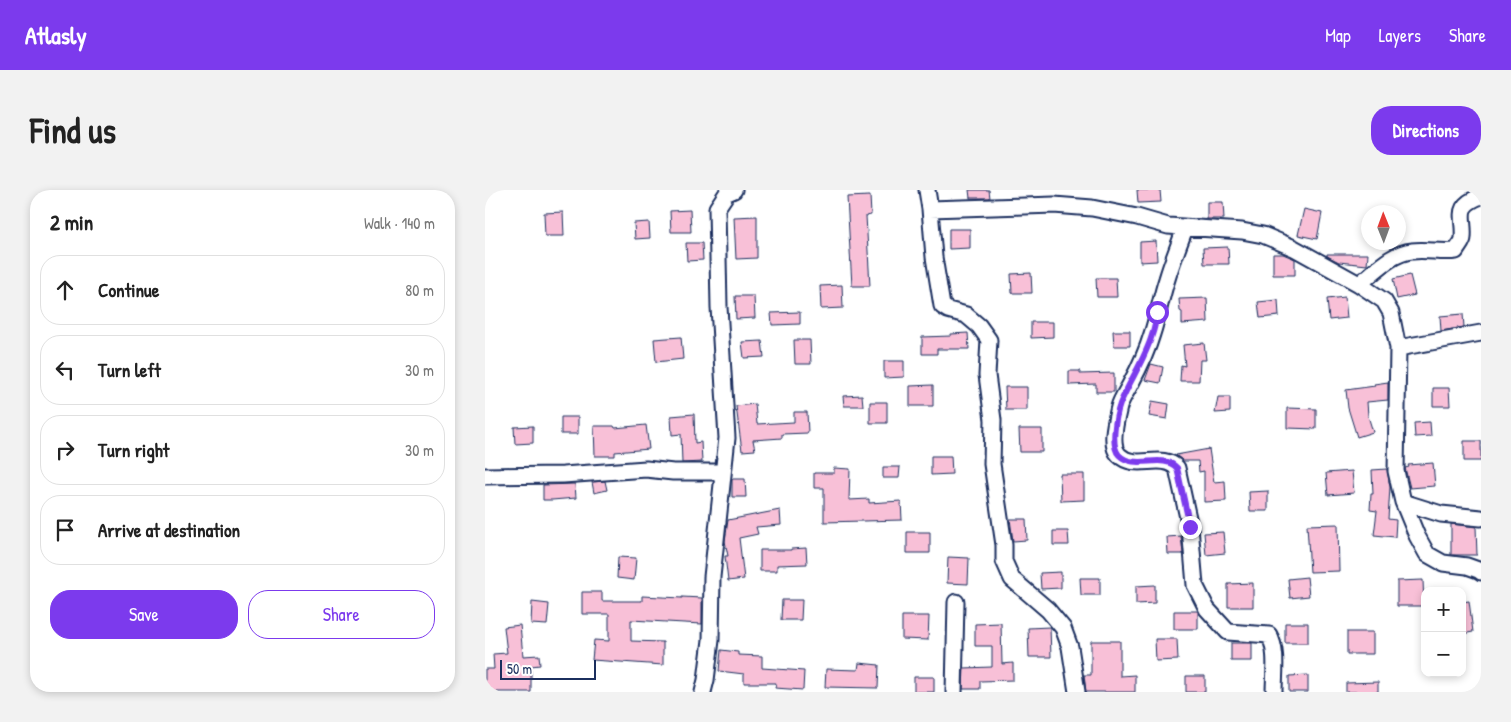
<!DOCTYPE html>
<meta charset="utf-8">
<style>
body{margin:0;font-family:"Patrick Hand",sans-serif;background:#f2f2f2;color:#222}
.controls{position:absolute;right:15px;bottom:15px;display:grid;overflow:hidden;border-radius:10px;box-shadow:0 2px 8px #0003}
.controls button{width:45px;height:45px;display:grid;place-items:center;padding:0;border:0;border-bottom:1px solid #e0e0e0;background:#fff;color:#222;font:25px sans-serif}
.compass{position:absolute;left:876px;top:15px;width:45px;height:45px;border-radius:50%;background:#fff;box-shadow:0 2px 8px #0003;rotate:359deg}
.scale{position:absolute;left:15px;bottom:12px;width:96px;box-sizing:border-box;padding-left:5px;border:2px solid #1b2f5e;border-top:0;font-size:14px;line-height:18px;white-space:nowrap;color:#1b2f5e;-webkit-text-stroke:4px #fff;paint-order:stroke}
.stop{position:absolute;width:15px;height:15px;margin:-11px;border:4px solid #7c3aed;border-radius:50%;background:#fff}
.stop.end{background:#7c3aed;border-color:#fff;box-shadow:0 1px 5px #0008}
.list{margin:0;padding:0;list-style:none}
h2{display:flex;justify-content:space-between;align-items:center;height:65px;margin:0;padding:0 20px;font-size:21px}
h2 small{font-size:16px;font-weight:400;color:#767676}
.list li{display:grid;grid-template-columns:32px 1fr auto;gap:15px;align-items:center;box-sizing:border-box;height:70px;margin:0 10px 10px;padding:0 10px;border:1px solid #e0e0e0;border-radius:20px}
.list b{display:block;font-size:19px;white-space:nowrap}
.list em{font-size:16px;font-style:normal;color:#767676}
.actions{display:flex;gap:10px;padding:15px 20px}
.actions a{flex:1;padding:11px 0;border:1px solid #7c3aed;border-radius:20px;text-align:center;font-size:18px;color:#7c3aed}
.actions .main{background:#7c3aed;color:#fff}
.icon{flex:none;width:28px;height:28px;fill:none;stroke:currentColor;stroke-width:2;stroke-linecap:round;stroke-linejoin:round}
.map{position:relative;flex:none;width:996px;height:502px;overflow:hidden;border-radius:20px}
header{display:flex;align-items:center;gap:30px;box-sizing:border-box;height:70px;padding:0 25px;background:#7c3aed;color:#fff}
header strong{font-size:24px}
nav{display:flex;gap:28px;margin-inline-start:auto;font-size:18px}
.intro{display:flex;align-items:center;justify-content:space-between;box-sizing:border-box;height:120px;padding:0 30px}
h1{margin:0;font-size:35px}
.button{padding:12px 22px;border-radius:20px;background:#7c3aed;color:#fff;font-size:18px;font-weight:700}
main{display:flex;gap:30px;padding:0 30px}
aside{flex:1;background:#fff;border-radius:20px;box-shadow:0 2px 8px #0003}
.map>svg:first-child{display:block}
</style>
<header>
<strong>Atlasly</strong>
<nav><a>Map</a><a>Layers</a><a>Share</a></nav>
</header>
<div class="intro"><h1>Find us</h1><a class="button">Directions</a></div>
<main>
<aside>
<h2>2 min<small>Walk · 140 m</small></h2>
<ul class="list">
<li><svg class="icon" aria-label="ahead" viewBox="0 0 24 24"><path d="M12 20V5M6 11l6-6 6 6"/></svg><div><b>Continue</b></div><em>80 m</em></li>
<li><svg class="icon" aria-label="left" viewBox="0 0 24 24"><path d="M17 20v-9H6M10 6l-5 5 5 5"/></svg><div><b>Turn left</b></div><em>30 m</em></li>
<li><svg class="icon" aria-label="right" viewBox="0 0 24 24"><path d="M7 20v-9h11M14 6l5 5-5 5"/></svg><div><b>Turn right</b></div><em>30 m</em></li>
<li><svg class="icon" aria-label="arrive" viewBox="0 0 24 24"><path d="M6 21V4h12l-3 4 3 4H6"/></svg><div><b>Arrive at destination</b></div></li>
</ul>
<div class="actions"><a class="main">Save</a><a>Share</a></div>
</aside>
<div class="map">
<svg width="996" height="502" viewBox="0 0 996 502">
<rect width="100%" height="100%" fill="#fff"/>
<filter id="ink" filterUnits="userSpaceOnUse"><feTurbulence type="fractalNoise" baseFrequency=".02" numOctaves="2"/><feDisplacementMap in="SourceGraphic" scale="10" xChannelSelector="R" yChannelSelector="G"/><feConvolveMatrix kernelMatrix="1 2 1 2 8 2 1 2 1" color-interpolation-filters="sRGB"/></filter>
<g filter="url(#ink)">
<path fill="#f8c0d7" stroke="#1b2f5e" d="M484,0H504L505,8H485Z
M652,0H675L676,12L653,13Z
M385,6L386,25L381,26L385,96H367L362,7Z
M722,12H738L739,29H722Z
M819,19L837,23L832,49L813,45Z
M205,20L206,42H186L185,21Z
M78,22L79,46H60L59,23Z
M272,26V68L251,69L249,27Z
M164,32L165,48L150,49L149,33Z
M464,39H485V58L464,59Z
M671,51L672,71L655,72V52Z
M201,53H217L218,70L202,71Z
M743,57L744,74H719L718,58Z
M788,64H798L810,69V85H788Z
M842,64H883L882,75L854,72L842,66Z
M546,83L547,103H527L526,84Z
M925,85L930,105L912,109L908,89Z
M611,88H631L632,107H612Z
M357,95L358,118L336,119L335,96Z
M250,106H269L270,128L251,129Z
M860,107L862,128L844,130L842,109Z
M722,108L723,132L697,134V122L695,121L694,109Z
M793,110L794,126L775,128L773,112Z
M315,122V134L287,135L286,123Z
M978,124L979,137L956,141L955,126Z
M546,132H568V147L546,148Z
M628,141H645V156H629Z
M483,143L484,159H452V164H437V147L466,146V144Z
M196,147L198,169L171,172L169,149Z
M309,150H325L326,174H310Z
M277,151L279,167L259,168L257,152Z
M719,153L721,170H715L714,191H695L696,175L700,176L698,155Z
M399,171H419V187L399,188Z
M666,174L678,177L675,193L660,190Z
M584,181H595V184L629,183V202H611V194L584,195Z
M903,192V210L882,212L883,226L888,242L872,247L863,218L861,200L890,196L889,194Z
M448,195V216H425V196Z
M520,197H542V220H521Z
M948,198H964L965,216H948Z
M377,205L378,216H359L358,206Z
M733,207H745V222L730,223Z
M667,211L684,214L682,229L664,226Z
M385,212H402V233H385Z
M270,214L272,234L309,232V222H322L323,243L297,244V248L268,250L270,260L257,261L251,216Z
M802,218L831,219V239L802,238Z
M209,224L210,253L216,252L217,272L197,273L196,244L187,245L186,226Z
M76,227H93V244H76Z
M945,232L946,246L930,247L929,233Z
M161,235L164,259L130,262V266H110L109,236H129L130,238Z
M48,236V253L30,254L29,237Z
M534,239H557V262H535Z
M979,251H996V271H979Z
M724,259L729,292L740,291L741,311L719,312V281L714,282L713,271H698L692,266L691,265Z
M446,266H466L467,284L446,285Z
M948,273L950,296L925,298L920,278L924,277L923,275Z
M398,277H415L414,288H398Z
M349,278L365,279L364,310L384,309V313L416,311L417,330L339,332V298H329V283H349Z
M902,279L905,297L903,329L911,330L910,347L889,345L892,321L885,320L886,304H888L887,280Z
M867,281L869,303L843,305L841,283Z
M575,284H599V310L576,311Z
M247,289H260L261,307H247Z
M120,291L122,300L109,303L107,292Z
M90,294L91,308L67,310H58V295Z
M783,301V321H765L764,302Z
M295,320L296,335L271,337L273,344L254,348L259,389L243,391L240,366H243L240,351L243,330Z
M525,329H541L542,350L528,351Z
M853,334L854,381L825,382L822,335Z
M966,334L991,337L992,365H966Z
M568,341H583L584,355H568Z
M422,342H445V363H422Z
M738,342L740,363L721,365L719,343Z
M696,346L698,364H683L682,347Z
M321,358L322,374L292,375V381H275V360H306V359Z
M133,367L151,368L149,390L132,388Z
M463,367L484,368L483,394L462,393Z
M576,382V398L556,399L555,383Z
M822,387L824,406L805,408L803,389Z
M595,388H615V405H596Z
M938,390L939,416H912V391Z
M768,393V417H743V394Z
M670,395V413L651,414V396Z
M97,402H117V411H157V406L197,408V407L217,408V434L146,430V451L178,452V475L107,470L109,450L124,451V424H97Z
M297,410H317L316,430H296Z
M984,411L988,442L977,444V412Z
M47,412L64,414L62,435L46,434Z
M689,421H713V439H689Z
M417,426H444L443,450L417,449Z
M516,433L517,474L528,473V490L495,491V499H478L479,478L507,477V456H490V434Z
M800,433H823V453H800Z
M35,435L38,466L54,465L55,475L46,476V502H0V479H9L8,464L22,463L19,437Z
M565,437L566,467H544L543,438Z
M862,442H888V464H862Z
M670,449H692L693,470L671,471Z
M606,451H635V486L650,485V502H601L599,485H606Z
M746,453H767V471H746Z
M236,460L253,462V465L277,466V478L319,481L318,500L290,498L291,493H259V484L234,481Z
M374,473L394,475L393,498L340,497L341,479L373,480Z
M823,485V502H804V486Z
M701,486H720V502H701Z
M429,487H449V502H429Z
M893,492V502H861V493Z"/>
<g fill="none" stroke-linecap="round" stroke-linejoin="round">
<defs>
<path id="street" d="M442,0L445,19
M700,38C694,55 687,72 682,89C676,107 673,126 667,144C662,161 654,178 646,193C642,201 636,209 634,217C631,230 624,255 634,265C650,281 677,262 692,278L705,337L710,395L722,419L743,442L784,445C793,460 789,485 789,502
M874,94L899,111L906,123L913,158L911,281L918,312L932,346L942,364L958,373L982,376L996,381V382
M913,158L996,143
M0,286L78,285L161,279L188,282H238
M918,312L956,324L996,328
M218,502L221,490L226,450L227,387L242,248L234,117L232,18L242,3L249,0
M469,502L471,412
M592,502L585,457L578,438L563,420L527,389L519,371V355L507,274L508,230L502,185L504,150L494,136L481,125L463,120L457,116L449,67L445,19L569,15L607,18L652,27L683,36L757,41L778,45L809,58L874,94C890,82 906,63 927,61C941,59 956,63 971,61C973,57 978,52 978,48C980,26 968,17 996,6"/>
</defs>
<use href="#street" stroke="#1b2f5e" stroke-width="19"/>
<use href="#street" stroke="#fff" stroke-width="15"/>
</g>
</g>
<g fill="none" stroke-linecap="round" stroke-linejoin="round" filter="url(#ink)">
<path stroke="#7c3aed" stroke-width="6" d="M672,122C671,130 670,137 667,145C660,169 645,190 635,214C631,225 625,256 634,265C650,281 678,262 692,278L705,337"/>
</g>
</svg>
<div class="controls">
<button>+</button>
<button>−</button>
</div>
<svg class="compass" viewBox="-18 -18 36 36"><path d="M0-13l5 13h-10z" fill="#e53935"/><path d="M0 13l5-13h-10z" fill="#767676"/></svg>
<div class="scale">50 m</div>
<div class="stop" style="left:672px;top:122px"></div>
<div class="stop end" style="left:705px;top:337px"></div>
</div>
</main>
